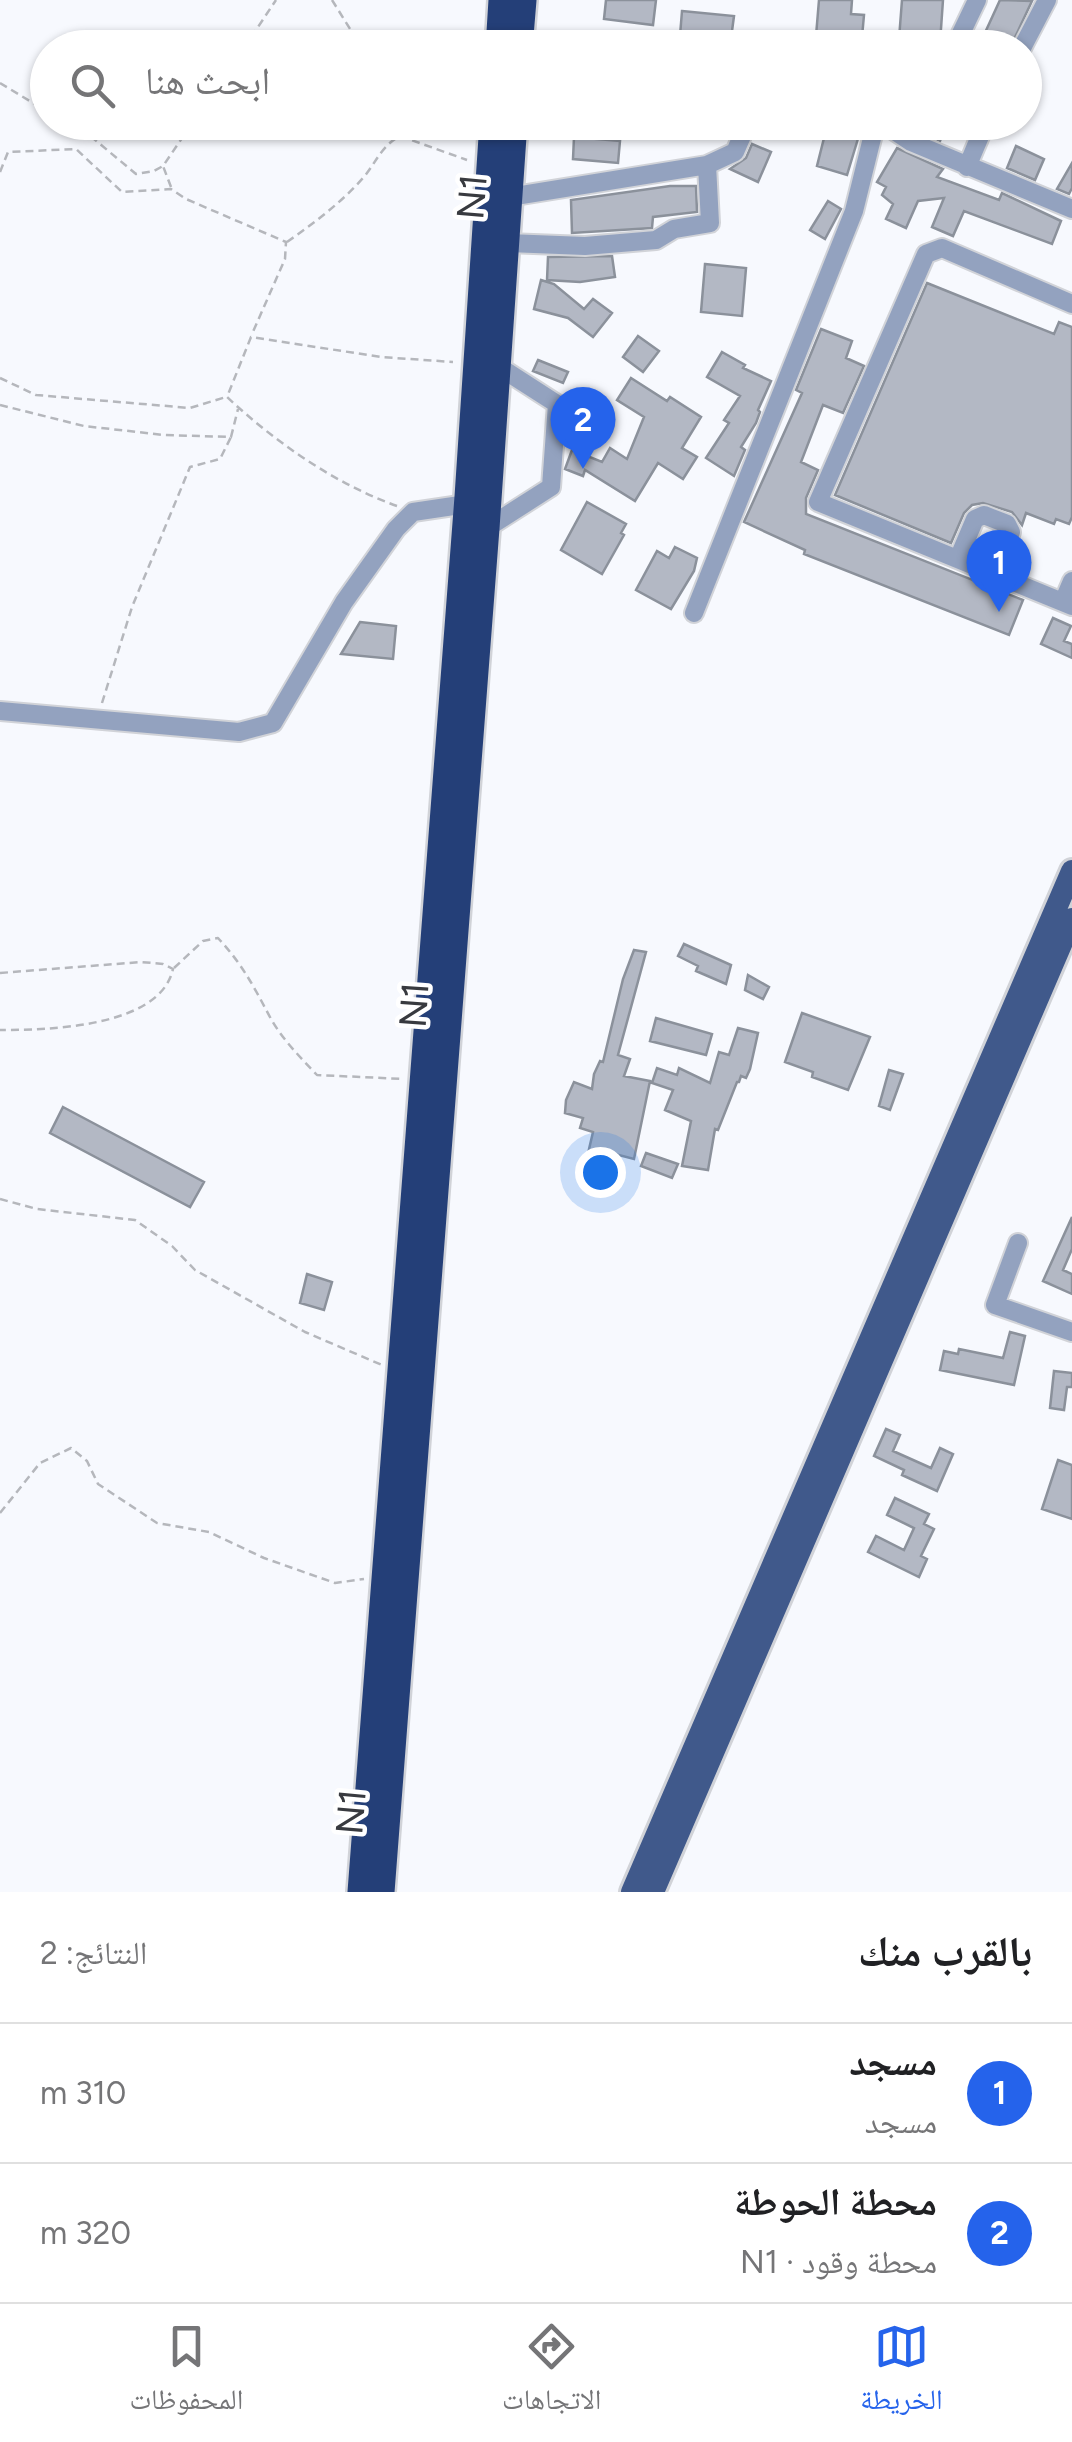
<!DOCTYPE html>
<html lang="ar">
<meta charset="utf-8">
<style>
body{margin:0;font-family:Figtree,"Noto Naskh Arabic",sans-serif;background:#f2f2f2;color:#202124;direction:rtl}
.you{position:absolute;left:600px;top:1172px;width:35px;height:35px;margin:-25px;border:8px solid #fff;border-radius:50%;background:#1a73e8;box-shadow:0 0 0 15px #1a73e833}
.badge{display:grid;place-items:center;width:65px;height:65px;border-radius:50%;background:#2563eb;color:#fff;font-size:32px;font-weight:700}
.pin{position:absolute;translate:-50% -82px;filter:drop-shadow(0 2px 5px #0008)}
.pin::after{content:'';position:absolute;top:52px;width:35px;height:30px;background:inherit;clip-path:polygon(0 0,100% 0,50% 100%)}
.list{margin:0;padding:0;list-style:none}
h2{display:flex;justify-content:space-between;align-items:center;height:130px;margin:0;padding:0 40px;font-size:42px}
h2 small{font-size:32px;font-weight:400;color:#757577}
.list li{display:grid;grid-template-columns:65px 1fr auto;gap:30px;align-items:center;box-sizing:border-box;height:140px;padding:0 40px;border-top:2px solid #e0e0e0}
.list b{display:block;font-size:38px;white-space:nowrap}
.list p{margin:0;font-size:32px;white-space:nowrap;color:#757577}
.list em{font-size:32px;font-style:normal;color:#757577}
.icon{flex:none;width:55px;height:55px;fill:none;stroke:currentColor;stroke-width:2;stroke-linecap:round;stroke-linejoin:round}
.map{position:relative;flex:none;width:1072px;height:1892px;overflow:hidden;direction:ltr}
.search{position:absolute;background:#fff;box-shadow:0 2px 8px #0004;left:30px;right:30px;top:30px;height:110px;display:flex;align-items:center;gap:25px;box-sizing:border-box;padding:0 35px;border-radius:55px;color:#757577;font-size:38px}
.sheet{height:410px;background:#fff}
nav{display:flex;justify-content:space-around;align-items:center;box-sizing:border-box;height:140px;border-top:2px solid #e0e0e0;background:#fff;font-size:28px;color:#757577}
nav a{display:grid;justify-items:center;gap:5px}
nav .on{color:#2563eb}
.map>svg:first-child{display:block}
</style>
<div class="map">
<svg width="1072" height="1892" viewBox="0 0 1072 1892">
<rect width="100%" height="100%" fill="#f7f9fe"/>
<path fill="#b3b8c4" stroke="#8b919b" stroke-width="2.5" d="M606,0H656L653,25L604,19Z
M819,0H852L851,14L864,15L861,48H815Z
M902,0H943L940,43L899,39Z
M1000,0L1032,1L1010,48H978Z
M682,11L734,16L732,31L750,33L749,48H679Z
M784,122H863L847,175L817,166L824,138L784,125Z
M965,122L960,138L943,133L940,141L906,123Z
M574,137L620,141L618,163L573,159Z
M752,144L771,152L758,182L730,169L746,158Z
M1016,146L1044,159L1035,180L1007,168Z
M897,148L943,169L937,177L999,200L1002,193L1061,221L1052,244L964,211L953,236L932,227L944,198L918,201L906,228L886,219L893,204L882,195L886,187L877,182Z
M1072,163V188L1069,194L1057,189Z
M670,186H696L697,212L653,217L652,228L572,233L571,200Z
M828,201L841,209L825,239L810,230Z
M612,256L615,277L580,282L547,280L548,257Z
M705,264L746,268L742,316L701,312Z
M541,280L554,284L584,309L593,299L612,313L593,337L568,318L534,309Z
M927,283L1054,334L1059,322L1072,327V517L1069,524L1056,519L1054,524L1026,513L1022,525L1012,512L983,503L972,505L964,513L951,543L835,495Z
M821,329L852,341L846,358L864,366L843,413L823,405L801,462L818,470L806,498V514L1023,600L1009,635L804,554L805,550L744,522L802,393L796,390Z
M638,336L659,351L643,372L623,357Z
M722,352L745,365L743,368L771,381L758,410L760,412L756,423L741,447L745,450L734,476L706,458L729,423L724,420L740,396L707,377Z
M538,360L568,372L563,383L533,371Z
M631,378L667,401L670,397L701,417L682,448L697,457L683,479L658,463L635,501L585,470L583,476L565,469L572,450L602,462L610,448L627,459L644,417L617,400Z
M587,502L626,524L621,533L624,535L602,574L561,550Z
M675,547L697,558L694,571L671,609L636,590L657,551L669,558Z
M1053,618L1071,626L1064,641L1072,644V658L1041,644Z
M360,622L396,626L393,659L341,654Z
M684,944L731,965L726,984L696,971L698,966L678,956Z
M634,950L646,952L618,1055L630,1059L624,1076L650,1081L634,1159L615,1154L611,1169L586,1162L593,1132L580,1128L583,1118L565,1113L566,1100L574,1082L592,1089L594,1074L600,1061L603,1062L623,979Z
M748,975L769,987L763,999L745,990Z
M802,1013L870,1037L848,1090L812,1077L813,1072L785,1062Z
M656,1018L712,1034L706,1055L650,1041Z
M738,1028L758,1033L750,1069L746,1078L741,1076L739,1082H737L718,1130L715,1129L708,1170L682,1166L691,1121L665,1110L673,1090L652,1083L657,1068L677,1075L679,1068L710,1083L719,1052L729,1055Z
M889,1070L903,1074L890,1110L879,1106Z
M63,1107L204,1182L190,1207L50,1133Z
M646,1153L678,1164L672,1178L641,1166Z
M1072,1217V1249L1063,1270L1072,1274V1294L1043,1281Z
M307,1274L332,1282L324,1310L300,1303Z
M1010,1332L1025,1336L1014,1385L940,1370L944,1351L958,1354L959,1349L1003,1358Z
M1054,1371L1072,1373V1387H1067L1064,1410L1050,1408Z
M886,1429L900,1435L893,1451L931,1468L940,1448L953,1454L937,1491L902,1475L904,1470L874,1456Z
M1058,1460L1072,1465V1519L1042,1509Z
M895,1498L929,1514L924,1524L934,1529L921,1556L927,1559L919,1577L868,1552L876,1536L904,1550L914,1528L887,1515Z"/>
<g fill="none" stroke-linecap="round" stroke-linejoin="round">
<defs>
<path id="minor" d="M954,48L977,0
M1022,48L1047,0
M881,122L911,142L1072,209
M967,167L986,122
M509,197L707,165L735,152L748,122
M505,243L585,246L656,240L674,229L710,223L707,165
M1072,304L942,248L926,254L818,502L1072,606
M487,528L551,487L557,404L498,366
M958,559L975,519L984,515L1007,524L1011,532L996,574
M1063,602L1072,581
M694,613L854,211L876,122
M0,711L239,732L273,723L344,602L396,529L413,512L467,504
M1018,1243L995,1305L1072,1332"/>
<path id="major" d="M632,1892L1072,871
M653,1892L1072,919"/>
<path id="highway" d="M498,48L501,0
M520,48L524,0
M360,1892L467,497L492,122
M382,1892L487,528L515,122"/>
</defs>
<use href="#minor" stroke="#d1d3d8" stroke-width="22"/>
<use href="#major" stroke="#d1d3d8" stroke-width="28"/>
<use href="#highway" stroke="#d1d3d8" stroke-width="30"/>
<path stroke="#b5b7bc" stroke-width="2.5" stroke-dasharray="8 5" stroke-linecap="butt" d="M332,0L352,32L382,48
M244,48L276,0
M0,83L48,112
M69,122L82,129L136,174L154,171L163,166
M400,122V136
M0,172L8,152L76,149L122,192L171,189L186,199L286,242L285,259L252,334
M171,187L163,166L193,122
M287,242C314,223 341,203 363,178C376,163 381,146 400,136L467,160
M0,378L36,395L190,408L226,397
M0,405L84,426L164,435L231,437L238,409
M397,506C335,484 275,442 227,397L251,337L381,357L453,362
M102,703L132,607L190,467L220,459L231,437
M174,968L203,941L218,938C243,965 254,987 271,1019C283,1040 300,1057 317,1075L404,1079
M0,973L141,962L163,964L173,969C160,1028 46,1030 0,1030
M0,1199L37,1209L135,1220L172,1246L195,1270L305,1332L382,1365
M0,1513L40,1463L71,1448L87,1461L98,1484L157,1523L209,1532L264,1558L335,1583L364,1579"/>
<use href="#minor" stroke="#93a2bf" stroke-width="18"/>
<use href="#major" stroke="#40598b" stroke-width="22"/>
<use href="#highway" stroke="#243f78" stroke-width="25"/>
</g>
<g text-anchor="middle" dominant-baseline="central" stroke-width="9" stroke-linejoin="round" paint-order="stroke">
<g font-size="38" fill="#383a3f" stroke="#fff">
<text transform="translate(472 197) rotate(-85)">N1</text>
<text transform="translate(414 1005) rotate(-86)">N1</text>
<text transform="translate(351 1812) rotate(-85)">N1</text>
</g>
</g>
</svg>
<div class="you"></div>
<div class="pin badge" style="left:999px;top:612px">1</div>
<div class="pin badge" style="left:583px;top:469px">2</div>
<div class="search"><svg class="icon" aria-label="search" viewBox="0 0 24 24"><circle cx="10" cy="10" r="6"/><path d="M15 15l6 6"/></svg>ابحث هنا</div>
</div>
<section class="sheet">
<h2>بالقرب منك<small>النتائج: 2</small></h2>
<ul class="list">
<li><span class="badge">1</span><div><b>مسجد</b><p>مسجد</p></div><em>310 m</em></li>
<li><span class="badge">2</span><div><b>محطة الحوطة</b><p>محطة وقود · N1</p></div><em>320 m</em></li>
</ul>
</section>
<nav>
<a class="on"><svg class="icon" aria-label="map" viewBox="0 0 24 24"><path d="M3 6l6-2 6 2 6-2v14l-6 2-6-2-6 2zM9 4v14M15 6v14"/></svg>الخريطة</a>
<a><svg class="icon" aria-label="directions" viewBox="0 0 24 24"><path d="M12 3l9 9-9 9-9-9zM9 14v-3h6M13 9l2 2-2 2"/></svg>الاتجاهات</a>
<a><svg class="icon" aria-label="saved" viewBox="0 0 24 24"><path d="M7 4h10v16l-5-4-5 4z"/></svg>المحفوظات</a>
</nav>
